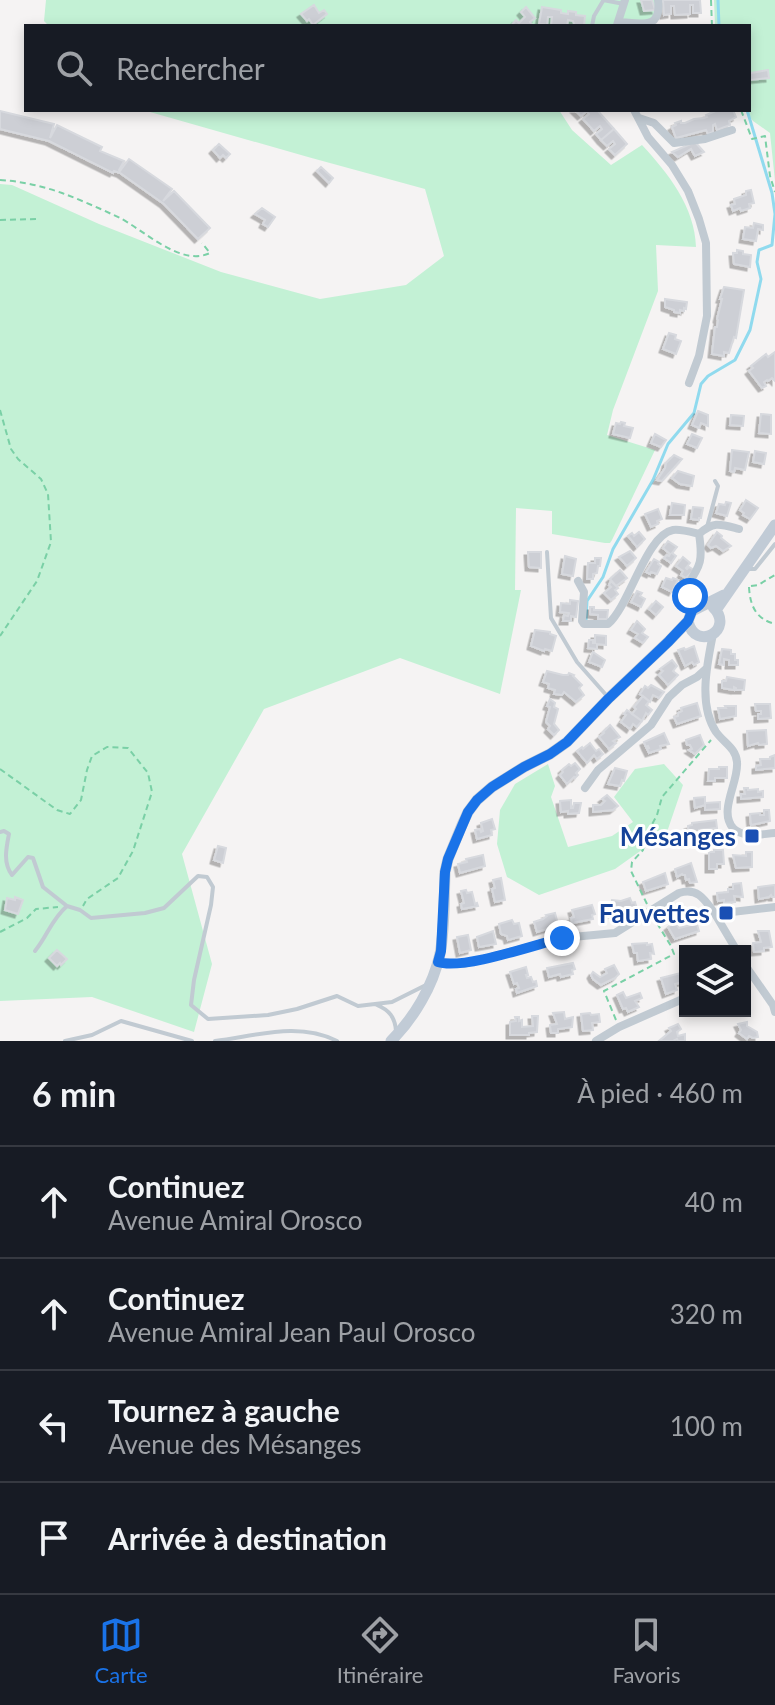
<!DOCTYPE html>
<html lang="fr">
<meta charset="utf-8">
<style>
body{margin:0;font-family:Lato,sans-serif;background:#20242c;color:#f1f3f6}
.controls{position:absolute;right:24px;bottom:24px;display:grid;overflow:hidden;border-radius:0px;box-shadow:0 4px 12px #0003}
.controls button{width:72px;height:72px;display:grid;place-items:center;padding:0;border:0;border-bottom:2px solid #363941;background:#171b24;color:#f1f3f6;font:40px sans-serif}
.stop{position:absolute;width:24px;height:24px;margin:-18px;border:6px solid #1a73e8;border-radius:50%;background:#fff}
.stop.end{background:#1a73e8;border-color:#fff;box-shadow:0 2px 8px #0008}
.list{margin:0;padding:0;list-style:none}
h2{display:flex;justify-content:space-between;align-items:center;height:104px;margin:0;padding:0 32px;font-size:34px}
h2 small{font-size:26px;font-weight:400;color:#9ea1a6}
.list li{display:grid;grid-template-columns:52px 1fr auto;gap:24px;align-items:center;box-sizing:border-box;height:112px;padding:0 32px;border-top:2px solid #363941}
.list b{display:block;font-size:30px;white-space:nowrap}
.list p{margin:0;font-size:26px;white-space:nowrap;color:#9ea1a6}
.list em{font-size:26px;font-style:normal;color:#9ea1a6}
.icon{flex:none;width:44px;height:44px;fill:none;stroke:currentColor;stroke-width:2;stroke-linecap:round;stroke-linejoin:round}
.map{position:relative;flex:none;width:775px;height:1041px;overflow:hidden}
.search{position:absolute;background:#171b24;box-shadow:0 4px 12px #0003;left:24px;right:24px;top:24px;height:88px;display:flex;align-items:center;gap:20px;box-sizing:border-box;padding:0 28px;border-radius:0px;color:#9ea1a6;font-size:30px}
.sheet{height:552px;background:#171b24}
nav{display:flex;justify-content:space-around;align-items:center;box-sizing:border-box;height:112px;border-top:2px solid #363941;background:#171b24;font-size:22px;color:#9ea1a6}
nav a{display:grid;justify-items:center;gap:4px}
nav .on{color:#1a73e8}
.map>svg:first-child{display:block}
</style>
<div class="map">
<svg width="775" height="1041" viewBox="0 0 775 1041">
<defs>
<filter id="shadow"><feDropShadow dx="-3.5" dy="3.5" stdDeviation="0" flood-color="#0004"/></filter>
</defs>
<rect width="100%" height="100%" fill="#f5f3f3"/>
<path fill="#c3f1d5" d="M46,0H660L659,16L637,26H49L44,21Z
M714,0H775V181L770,133L753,121L745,110H749V26H715Z
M143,110H559L572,130L611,165L642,145C668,173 695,207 696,247L656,245L658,291L613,410L607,435L655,450L612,540L610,543H605L552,534V511L516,508L515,590H521L500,694L400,658L264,709L182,854L212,964L194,1032L92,997L0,1001V184L12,185L99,224L221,272L320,299L406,285L444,256L425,189L308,157Z
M548,764L555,786L551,797L568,847L612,836L633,822L614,797L635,769L664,764L683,785L667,832L615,869L539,895L507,877L497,844L500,810L515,784Z"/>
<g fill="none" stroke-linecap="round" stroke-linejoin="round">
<path stroke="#90daee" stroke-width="3" d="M718,0L719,26
M586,620L587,601L603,577L613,549L653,480L668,444L694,413L701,384L708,376L735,360L750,330L761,279L757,262L759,250L772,245L775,214L772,193L747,110"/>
</g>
<path fill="#cdcfd5" stroke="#d7d9de" stroke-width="2" filter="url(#shadow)" d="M641,0H652L655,10L644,11Z
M663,0H700L701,13H693V5H690V14L675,15L674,6H671V14L664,15Z
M314,5L319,13L324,10L327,14L313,25L309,19L307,21L301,14Z
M526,7L535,18L530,22L533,26H511L516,20L519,23L525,17L521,12Z
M542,7L561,10V13L568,14V11L576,12V15L585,16L584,26H575L573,21L568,20L567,26H551L552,17H548L547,25L539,24Z
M768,70L769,78L750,80L749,74L751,73Z
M575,110H597L614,129L601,140L596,134L602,129L600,126L594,131L583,119L589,114L587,111L581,116Z
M718,110H733L736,117L729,121L730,125L717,130L715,124L713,125V132L708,134L706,130L676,138L672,127L676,125L675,123L681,121V123H685L694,119L704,118L707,117L706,115Z
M0,111L54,124L50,138L57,125L102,147L100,151L124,161L119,170L120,171L129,159L172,189L163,201L174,191L210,228L198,239L164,204L120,173L114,171L113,173L49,141L0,129Z
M614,129L627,144L615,155L609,149L615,144L613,141L607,146L601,140Z
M695,142L704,152L695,156L691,149L678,157L672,152Z
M219,144L230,154L226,158L223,155L220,158L213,150Z
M321,167L333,178L329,183L317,171Z
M751,190L754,203L749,204L750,208L741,211L740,208L733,211L731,205L735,204L734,199L746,195V191Z
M262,208L275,217L268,227L263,224L265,220L255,214Z
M754,223L763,225V230L758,229L756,241L743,239L745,227L753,228Z
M737,250L743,251V254L751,255L750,267L734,264L733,253H737Z
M724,287L744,290L736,338L734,337L729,353L724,352V356L712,354L715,327H717L718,320L717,319L722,299H720Z
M665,299L687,302L686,309L684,308V311L680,310V313L674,312V310L665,307Z
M669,333L676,335L675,339L681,341L676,354L663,349Z
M775,352V381L772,378L768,381L767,380L764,382L766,386L762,388L749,371L753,368L751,366L766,354L768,357Z
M698,411L708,415V426L701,423L699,428L692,425Z
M761,414L771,415V434L759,433Z
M731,415L744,416L743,426L730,425Z
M621,422L625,423L624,426L633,428L630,438L613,434L616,423L620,424Z
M655,434L666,440L661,447L651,443Z
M692,434L702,438L697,448L687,444Z
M732,450L749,452L745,470L735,468L734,472L730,471Z
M755,451L766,453L764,464L753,462Z
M674,455L682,459L662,481L657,480L665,468L666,463Z
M678,471L694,476L692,486L680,484L672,478Z
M746,500L758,508L750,519L743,515L744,513L740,510Z
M726,502L731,503L727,516L716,513L719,504L725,505Z
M672,503L685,505L684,515H670Z
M693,507L703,508L701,518H699V520L691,519Z
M658,509L662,519L657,521L658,524L651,527L645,514Z
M639,532L645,539L637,547L628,536L632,533L634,536Z
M717,532L722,536L721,538L731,546L723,551L716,546L711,548L708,545Z
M668,541L677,547L672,553L676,556L671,563L664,558L667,555L669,556L670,554L663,548Z
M630,551L636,558L627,566L619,557Z
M528,552H541V568L529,567Z
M565,556L576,559L573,576L562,574Z
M683,557L690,563L686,568L687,569L689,567L694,570L686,578L681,575L683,571L676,566Z
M595,558H601L600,566H598L597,573L593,574V579H587L588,563H595Z
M654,559L659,562L658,564L661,566L657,574L651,572L650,574L646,572Z
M620,570L627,578L616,586L610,579Z
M666,578L672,580L673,578L678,580L672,592L662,587Z
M611,581L618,588L615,590L618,594L611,600L604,593L611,587L609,585Z
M637,591L642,593L640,596L645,599L641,607L631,602Z
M570,600L578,601L576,617L571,616V621H563L564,615L568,616L569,613L560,612L561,603L570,604Z
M656,601L663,607L656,615L649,609Z
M590,607H594V610H608L607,619H598V615L590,614Z
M637,621L645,629L642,633L648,637L643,643L635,638L638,634L631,630Z
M535,630L550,632V634L556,636L552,651L545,649L544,651L531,646Z
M595,635L606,636V645L597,644V649L588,648L589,640H593V643H595Z
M694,646L699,662L694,665L692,662L685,666L678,650L684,648L685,650Z
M722,649L731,650V654H735V660H738V665H729V660L724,659V665L719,664Z
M593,652L605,660L602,667L589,662Z
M672,660L677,666L673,671L678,675L668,685L659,675L663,671L660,669Z
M547,671L563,675H568L569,673L574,675L573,676L582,685L579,688L584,695L576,702L564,692L562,695L554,694L555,690L548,688L549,684L543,682Z
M727,677L745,680L744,690H736V688L734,687V690L722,688V681H726Z
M651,685L664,692L659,698L653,695L650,702L640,694L645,686L648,688Z
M643,696L649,701L646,705L652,710L648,715L646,713L642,721L632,714L636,709L634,707Z
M550,699L555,703L554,707L558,709L554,724L559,730L554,735L548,729L550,726L546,722L550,707L547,706Z
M697,703L701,716L677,724L674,717L678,716V713L682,711L681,708Z
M755,704H770L771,718L758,719V714H761V711H756Z
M725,706H736V716L720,719L718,708H726Z
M627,710L642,721L637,727L633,724L630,729L621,722L626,715L624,714Z
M610,725L620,737L613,741L616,743L609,749L599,737L604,733L603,732Z
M766,730L767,744L759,745L758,743L748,746L747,731Z
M664,733L669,744L660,746L661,749L649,753L647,749L649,748L648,746L646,747L644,742Z
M700,735L704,745L695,754L689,750L692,749L690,745H687L686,740Z
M590,743L596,751L599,749L603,754L597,759L594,755L587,763L577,751L582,747L583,749Z
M775,755V768L756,770V766L761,765L760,759H770V757Z
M575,763L580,769L576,773L578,775L575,778L574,777L567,784L560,775L563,772L562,770L569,764L571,766Z
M719,767H727V778H715V781H708L709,769H719Z
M615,768L627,771L624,781L622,780L620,786L608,784Z
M744,788H748V790L758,789V792L763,791V797L741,799V794H745Z
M607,795L618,806L613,810L593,812V805H601L605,801L602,799Z
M705,797V803L720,802V809L705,810V805L695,808L694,798Z
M571,800V808H573L574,803H581L579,813L568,814V811L561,812L560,801Z
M764,810H769L770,821L751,825L750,814L760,813V815H764Z
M492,819L495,829L491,830L492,835L477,839L475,830L480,829L481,832L483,831L481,823Z
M716,820L717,828L699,830V833L693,832V834H689L688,826L692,825V823Z
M218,846L226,848L223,863L214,860Z
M714,850H723L724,864H717V869H709V852H714Z
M746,852H752V867L736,868L733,855L746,856Z
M483,855L485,866L460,873L458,864L467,862L466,859Z
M691,863L697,882L690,883L689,879L686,880L685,875H683L682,874L677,877L675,869Z
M665,873L668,884L646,891L643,882Z
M501,878L505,900L495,902L492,889L495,888L493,880Z
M741,883L743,897L734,896L735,902L724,903V900L718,901L717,893L728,892V889H733V884Z
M774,885H775V897H772L771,895L769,897L759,899L758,887Z
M466,890L467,893L472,892L475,904L477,903L478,906L462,909L461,904L464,903L461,891Z
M15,897L23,900L18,914L5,910L7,898L15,900Z
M630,898L632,903L635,902L637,909L622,915L616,911L615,914L610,913L612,900L621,901Z
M592,905L595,914L592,915L593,919L572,923L571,918L574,917L572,910Z
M555,913L559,928L550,930V928L537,932L534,922L543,919L547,916L546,915Z
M512,920L514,924L519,923L522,936L508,940L507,936L501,934L499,924Z
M696,921L699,931L675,939L668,927L675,922L679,928L691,925V923Z
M493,931L496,944L479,947L477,937Z
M758,931H769L772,947L764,948V951L754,952L753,943L761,942Z
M468,935L471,950L460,953L457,937Z
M647,943V945L652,944L654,954L650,953L651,959L638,961L637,953H634L632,944Z
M57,950L67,959L61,965L60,963L57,966L49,958Z
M573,963L575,969L572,970L573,974L561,977L560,974L549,977L547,968Z
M614,965L619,974L615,978L601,985L593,979L591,975L593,972L600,977L607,973L605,969Z
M526,967L528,975H526L527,978L531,977L533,982L536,981L537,986L517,993L516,989L519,988L517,983L514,984L510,972Z
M681,973L683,982L675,984L677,990L666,994L661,978Z
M623,992L626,998L640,993L642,998L635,1001L639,1007L628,1012L626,1008L623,1009L617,995Z
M564,1012L565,1019L573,1017L572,1027L558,1029V1033H551L550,1025L557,1024L553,1013Z
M590,1013L591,1015L599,1014L600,1022L592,1023L593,1030L583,1031L581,1014Z
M532,1016H538L537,1032L529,1033V1035H510V1022L516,1021L515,1017H519V1021L522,1020V1027L533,1026Z
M747,1022V1026L757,1032L758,1037L753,1038L749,1036L747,1039L739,1033L741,1030L738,1024Z
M678,1024L681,1029L677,1032L678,1036L685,1034V1041H678L677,1039L673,1041H659L671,1031L669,1028Z"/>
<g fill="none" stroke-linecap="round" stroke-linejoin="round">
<path stroke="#7ad0a6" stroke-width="2" stroke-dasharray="6 4" stroke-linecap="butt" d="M711,0L712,26
M741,110L752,139L765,136L770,176L775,192
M0,180C20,181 42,186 62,193C81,200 101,209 120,218C145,231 181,267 210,253L202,243
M0,220L37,219
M0,410L11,449L18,459L41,479L48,494L51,542L37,581L0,636
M751,586L758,585L775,575
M749,587C750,606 756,619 775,624
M0,769L57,810L70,814L81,800L87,770L92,756L107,747L128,748L148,773L152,792L133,851L118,878L87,899L83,906
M647,904L631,871L632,862L643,850L648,832L657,815L662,797L711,740
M0,932L27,918L36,909L58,907
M616,1020L604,991L674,954L671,946L655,920"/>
<path stroke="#c1cad2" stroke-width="4" d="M603,0L624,4
M592,26L594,16L603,1
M707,527L718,486L715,481
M547,552L551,618L577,662L607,696
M749,569H755L775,544
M0,832L4,831L9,834C6,849 3,863 12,875L28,857L33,858L43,887L67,906
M729,846L731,829
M35,951C48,935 51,920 67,906L80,910L91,918L145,913L164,908L198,876L207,877L213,887L211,905L194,980L191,1005L208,1019L268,1015L297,1009L337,996L358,1006L392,1002L426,985
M377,1005C389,1010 395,1017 396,1031
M65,1041L92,1035L121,1021L192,1041
M215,1041C256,1036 298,1021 337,1041"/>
<path stroke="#c1cad2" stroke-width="8" d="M618,22C640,23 662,31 658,0
M617,25L625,0
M634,110L648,137L672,165L688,191L699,219L706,243L707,316L699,356L689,383
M639,118L654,123L674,143L705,139L732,130
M699,534C714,521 720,524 739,529
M578,581L584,592L582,621L584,624H608C630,605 646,535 673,530C681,529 691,532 699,534C703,560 701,565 687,586L692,611
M713,634C707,664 698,705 716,732C724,743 736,748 737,762C739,782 718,811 733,828C744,839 761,834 775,833
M585,788L598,770L651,725L669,697L682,685L697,677L707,668
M715,914L737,951
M438,962L445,964H464L562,938L615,933L679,893C698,887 705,900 715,914L775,907
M745,965L773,1005L775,1012
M596,1041L619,1027L685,998"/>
<path stroke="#c1cbd6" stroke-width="11" d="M716,610L775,525
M688,621C695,653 736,630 713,607
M391,1041C414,1018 433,986 440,954C445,928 444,898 445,872L448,859L462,825L468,812L477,800L492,787L524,767L550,754L567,742L609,698L669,641L688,621L692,611L724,595"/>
</g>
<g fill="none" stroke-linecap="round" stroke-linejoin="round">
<path stroke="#1a73e8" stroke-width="10" d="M562,938C534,945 463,970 438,962L441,951L445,872L448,859L468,812L477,800L492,787L524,767L550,754L567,742L609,698L669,641L688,621L692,611L690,596"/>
</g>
<g fill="#1a4fb4" stroke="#fff" stroke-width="3">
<rect x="744" y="828" width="16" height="16" rx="4"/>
<rect x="718" y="905" width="16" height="16" rx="4"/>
</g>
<g text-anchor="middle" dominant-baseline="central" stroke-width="6" stroke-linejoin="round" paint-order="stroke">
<g font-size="26" font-weight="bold" fill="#164399" stroke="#fff" text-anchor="end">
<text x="736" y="836">Mésanges</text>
<text x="710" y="913">Fauvettes</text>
</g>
</g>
</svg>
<div class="controls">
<button><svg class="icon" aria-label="layers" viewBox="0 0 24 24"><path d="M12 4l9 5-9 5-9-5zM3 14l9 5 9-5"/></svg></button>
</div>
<div class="stop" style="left:690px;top:596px"></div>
<div class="stop end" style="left:562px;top:938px"></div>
<div class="search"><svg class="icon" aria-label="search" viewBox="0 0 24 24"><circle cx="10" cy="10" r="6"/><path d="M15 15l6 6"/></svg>Rechercher</div>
</div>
<section class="sheet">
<h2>6 min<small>À pied · 460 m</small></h2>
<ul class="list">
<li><svg class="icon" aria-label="ahead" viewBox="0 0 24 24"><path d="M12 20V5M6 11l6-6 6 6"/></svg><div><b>Continuez</b><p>Avenue Amiral Orosco</p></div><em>40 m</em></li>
<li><svg class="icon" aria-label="ahead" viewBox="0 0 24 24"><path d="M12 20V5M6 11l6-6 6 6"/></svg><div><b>Continuez</b><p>Avenue Amiral Jean Paul Orosco</p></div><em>320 m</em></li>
<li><svg class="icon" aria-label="left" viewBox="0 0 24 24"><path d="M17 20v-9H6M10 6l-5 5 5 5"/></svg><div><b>Tournez à gauche</b><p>Avenue des Mésanges</p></div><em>100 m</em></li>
<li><svg class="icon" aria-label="arrive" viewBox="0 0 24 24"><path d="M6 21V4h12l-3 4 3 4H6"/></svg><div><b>Arrivée à destination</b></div></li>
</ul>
</section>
<nav>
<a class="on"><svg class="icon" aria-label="map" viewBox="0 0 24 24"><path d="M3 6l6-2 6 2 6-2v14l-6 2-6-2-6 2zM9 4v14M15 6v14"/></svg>Carte</a>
<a><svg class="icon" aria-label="directions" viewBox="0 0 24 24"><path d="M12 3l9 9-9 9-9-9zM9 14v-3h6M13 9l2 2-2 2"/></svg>Itinéraire</a>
<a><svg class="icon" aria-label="saved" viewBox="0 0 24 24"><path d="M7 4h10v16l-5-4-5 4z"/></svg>Favoris</a>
</nav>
